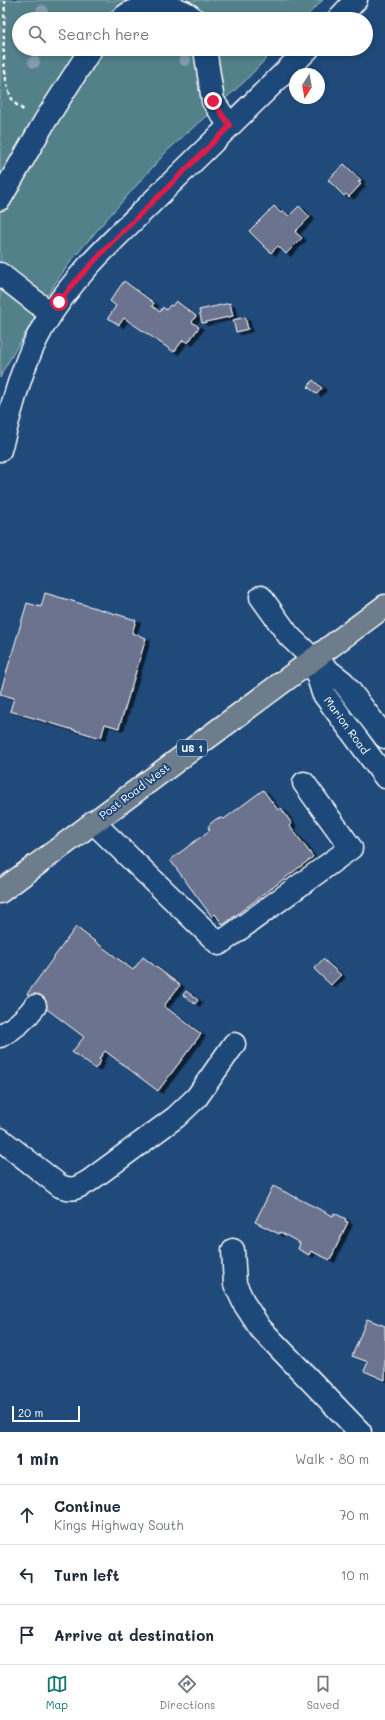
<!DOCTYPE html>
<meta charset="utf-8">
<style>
body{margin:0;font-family:Mali,sans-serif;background:#f2f2f3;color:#1f2937}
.compass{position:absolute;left:289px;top:68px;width:36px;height:36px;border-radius:50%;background:#fff;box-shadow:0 2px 6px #0003;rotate:191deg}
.scale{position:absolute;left:12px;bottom:10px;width:68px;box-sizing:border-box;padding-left:4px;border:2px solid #fff;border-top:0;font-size:11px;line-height:14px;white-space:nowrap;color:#fff;-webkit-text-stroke:3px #1f4a7a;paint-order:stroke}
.stop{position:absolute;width:12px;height:12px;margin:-9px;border:3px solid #e11d48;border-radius:50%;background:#fff}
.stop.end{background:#e11d48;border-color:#fff;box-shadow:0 1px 4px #0008}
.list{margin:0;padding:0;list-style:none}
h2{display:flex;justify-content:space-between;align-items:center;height:52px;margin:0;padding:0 16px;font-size:17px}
h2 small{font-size:13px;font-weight:400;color:#747a83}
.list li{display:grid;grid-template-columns:26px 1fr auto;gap:12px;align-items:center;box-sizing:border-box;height:60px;padding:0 16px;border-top:1px solid #e0e1e3}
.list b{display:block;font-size:15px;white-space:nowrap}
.list p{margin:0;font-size:13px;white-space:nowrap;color:#747a83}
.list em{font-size:13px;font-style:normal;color:#747a83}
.icon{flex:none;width:22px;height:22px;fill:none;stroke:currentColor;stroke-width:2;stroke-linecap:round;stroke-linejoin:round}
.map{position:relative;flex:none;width:385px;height:1432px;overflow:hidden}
.search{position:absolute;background:#fff;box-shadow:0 2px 6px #0003;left:12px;right:12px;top:12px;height:44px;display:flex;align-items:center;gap:10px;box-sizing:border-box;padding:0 14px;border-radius:22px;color:#747a83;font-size:15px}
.sheet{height:232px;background:#fff}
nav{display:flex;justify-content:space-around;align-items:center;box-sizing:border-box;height:56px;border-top:1px solid #e0e1e3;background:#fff;font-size:11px;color:#747a83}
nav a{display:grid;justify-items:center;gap:2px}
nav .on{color:#0f766e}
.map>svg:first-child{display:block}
</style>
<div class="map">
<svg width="385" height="1432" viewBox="0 0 385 1432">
<defs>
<filter id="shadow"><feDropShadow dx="4.5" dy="2.5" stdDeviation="0" flood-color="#0009"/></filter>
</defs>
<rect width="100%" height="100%" fill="#1f4a7a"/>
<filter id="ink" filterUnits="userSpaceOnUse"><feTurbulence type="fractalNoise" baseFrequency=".025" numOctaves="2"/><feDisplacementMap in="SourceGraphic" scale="8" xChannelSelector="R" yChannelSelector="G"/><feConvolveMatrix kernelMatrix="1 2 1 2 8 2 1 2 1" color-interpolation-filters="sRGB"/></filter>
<g filter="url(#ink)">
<path fill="#53818a" stroke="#a9c0c4" d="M0,0H323L303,19H19V49H275L244,82L167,151L104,222L71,261L54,285L3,371L0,378Z"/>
<path fill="#6c738e" stroke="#fff" filter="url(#shadow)" d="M344,164L361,180L358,182L361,184L349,197L346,194L344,196L328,180Z
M274,206L281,213L283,211L289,216L299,206L310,217L295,232L302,238L286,254L278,246L271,253L249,231Z
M124,281L154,303L152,306L160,312L163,307L166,310L170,305L172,306L176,301L196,316L192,322L199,327L188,343L183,340L174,352L124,318L119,325L108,318L116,306L110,301Z
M230,303L233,316L202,323L199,310Z
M245,317L248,329L236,332L233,320Z
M313,380L322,388L317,394L308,387Z
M45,593L136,620L132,633L146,638L119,728L105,724L101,738L10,711L14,698L0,694L27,603L41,607Z
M263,790L278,810L281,808L292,824L290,826L313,857L223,925L215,914L212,917L170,860L210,830L208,828L210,824L216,819L222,818L224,819Z
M76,927L133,970L143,957L180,985L164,1006L201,1034L158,1091L105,1051L99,1059L101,1061L95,1069L93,1067L72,1052L84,1037L27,994Z
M323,959L341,975L331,985L314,969Z
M186,991L198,1000L195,1004L183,995Z
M273,1186L333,1216L334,1213L346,1219L345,1221L348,1222L330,1260L311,1251L309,1255L298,1249L300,1243L280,1232L279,1234L255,1222Z
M367,1319L385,1326V1380L364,1371L368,1362L352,1356Z"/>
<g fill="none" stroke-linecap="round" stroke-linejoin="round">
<defs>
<path id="minor" d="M121,19C125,16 129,12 134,11C153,5 179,4 194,19
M338,19L356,0
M205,49L213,101L230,126
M0,199L45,121L91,49
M0,274L51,314
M0,450C12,408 21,365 43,327C70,280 111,242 150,204C202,152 256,101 308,49
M261,597L289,636L312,658
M385,737L343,682L312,658L323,693L385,777
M93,822L219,944L351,848L304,783
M0,1036C15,1028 25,1020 35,1006
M0,1139L60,1186C73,1191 77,1188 89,1181L176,1117L197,1097L234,1044
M233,1250L235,1284L245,1305L260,1328L360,1432"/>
<path id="major" d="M0,892L385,606"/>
</defs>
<use href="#minor" stroke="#fff" stroke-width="25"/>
<use href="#major" stroke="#fff" stroke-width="25"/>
<path stroke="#fff" stroke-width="2.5" stroke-dasharray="4 3" stroke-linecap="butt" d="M5,0C4,28 0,78 13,101C16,105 21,108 25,111"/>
<use href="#minor" stroke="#1f4a7a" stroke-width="22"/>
<use href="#major" stroke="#6d7d8c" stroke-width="22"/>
</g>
<g fill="#839cb3">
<circle cx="42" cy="11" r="6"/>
<circle cx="185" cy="60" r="6"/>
<circle cx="34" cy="62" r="6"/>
</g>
</g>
<g fill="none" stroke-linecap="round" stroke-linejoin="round" filter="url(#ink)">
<path stroke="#e11d48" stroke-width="5" d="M59,302L74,283L112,242L230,126L213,101"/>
</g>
<g text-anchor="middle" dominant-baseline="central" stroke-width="4" stroke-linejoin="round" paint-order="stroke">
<rect fill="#1f4a7a" stroke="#bcc9d7" stroke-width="1" x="177" y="740" width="30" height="16" rx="3"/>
<g font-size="10" font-weight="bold" fill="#fff">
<text x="192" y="748">US 1</text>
</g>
<g font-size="11" fill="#fff" stroke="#1f4a7a">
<text transform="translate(347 725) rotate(54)">Marion Road</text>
<text transform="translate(134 791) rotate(-37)">Post Road West</text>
</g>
</g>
</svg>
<svg class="compass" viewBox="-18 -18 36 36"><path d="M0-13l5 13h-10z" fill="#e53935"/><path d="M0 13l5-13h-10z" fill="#747a83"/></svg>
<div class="scale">20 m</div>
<div class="stop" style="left:59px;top:302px"></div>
<div class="stop end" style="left:213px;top:101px"></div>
<div class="search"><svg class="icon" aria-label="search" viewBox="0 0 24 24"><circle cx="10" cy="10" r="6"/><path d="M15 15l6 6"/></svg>Search here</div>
</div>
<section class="sheet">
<h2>1 min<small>Walk · 80 m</small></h2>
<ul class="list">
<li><svg class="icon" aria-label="ahead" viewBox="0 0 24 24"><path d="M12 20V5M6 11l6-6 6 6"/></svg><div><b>Continue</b><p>Kings Highway South</p></div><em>70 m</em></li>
<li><svg class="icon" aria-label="left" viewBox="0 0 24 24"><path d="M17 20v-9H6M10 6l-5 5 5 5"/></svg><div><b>Turn left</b></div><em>10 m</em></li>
<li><svg class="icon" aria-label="arrive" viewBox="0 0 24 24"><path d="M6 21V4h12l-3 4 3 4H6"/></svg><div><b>Arrive at destination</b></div></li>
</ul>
</section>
<nav>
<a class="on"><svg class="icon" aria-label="map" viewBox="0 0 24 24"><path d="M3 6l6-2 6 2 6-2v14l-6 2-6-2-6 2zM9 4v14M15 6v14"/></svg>Map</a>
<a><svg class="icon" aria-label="directions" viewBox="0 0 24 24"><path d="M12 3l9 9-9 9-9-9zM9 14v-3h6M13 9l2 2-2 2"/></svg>Directions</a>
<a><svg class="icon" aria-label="saved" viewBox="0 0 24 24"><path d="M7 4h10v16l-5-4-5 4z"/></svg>Saved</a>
</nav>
